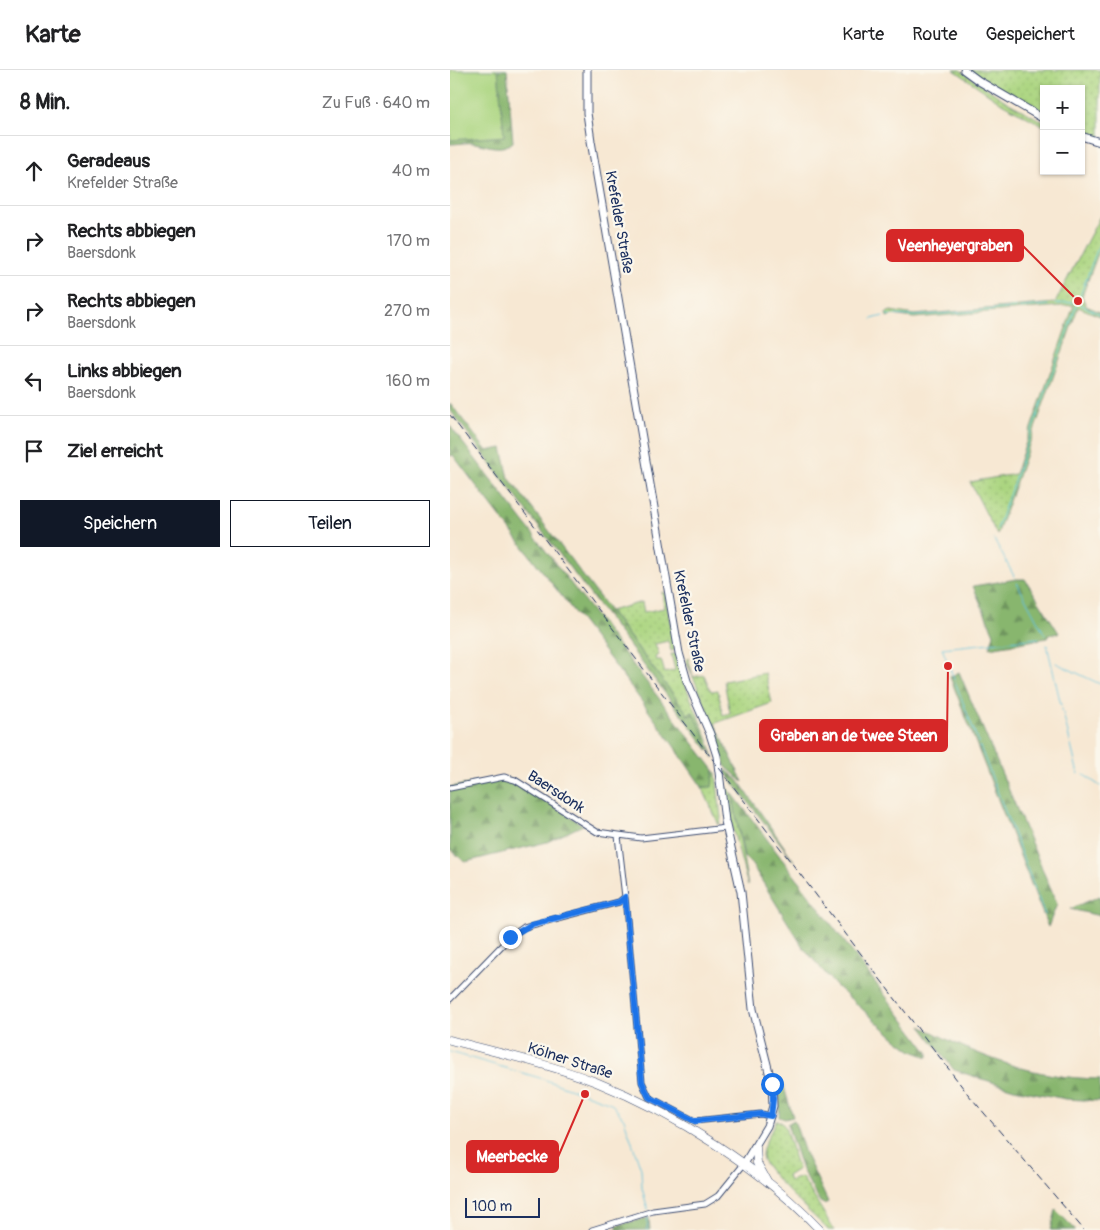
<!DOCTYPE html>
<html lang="de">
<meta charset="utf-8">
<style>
body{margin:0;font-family:Pangolin,sans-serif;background:#f6f6f6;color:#202124}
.controls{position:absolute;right:15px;top:15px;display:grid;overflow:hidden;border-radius:0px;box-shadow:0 1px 4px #0004}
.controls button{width:45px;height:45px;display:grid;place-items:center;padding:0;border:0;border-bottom:1px solid #e0e0e0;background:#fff;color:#202124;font:25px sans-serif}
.scale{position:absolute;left:15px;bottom:12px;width:75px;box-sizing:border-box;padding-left:5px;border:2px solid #1b2f5e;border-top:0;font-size:14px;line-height:18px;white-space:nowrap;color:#1b2f5e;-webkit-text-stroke:4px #fbf7ec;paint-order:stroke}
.stop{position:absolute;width:15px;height:15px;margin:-11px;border:4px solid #1a73e8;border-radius:50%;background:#fff}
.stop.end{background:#1a73e8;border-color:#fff;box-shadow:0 1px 5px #0008}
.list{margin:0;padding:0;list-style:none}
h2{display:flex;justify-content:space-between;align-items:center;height:65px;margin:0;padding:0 20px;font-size:21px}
h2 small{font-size:16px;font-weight:400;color:#757577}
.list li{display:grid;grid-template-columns:32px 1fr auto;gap:15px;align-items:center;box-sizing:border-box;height:70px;padding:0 20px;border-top:1px solid #e0e0e0}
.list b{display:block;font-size:19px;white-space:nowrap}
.list p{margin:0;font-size:16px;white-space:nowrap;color:#757577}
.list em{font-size:16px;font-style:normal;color:#757577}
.actions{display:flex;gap:10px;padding:15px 20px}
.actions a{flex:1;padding:11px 0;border:1px solid #111827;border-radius:0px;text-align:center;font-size:18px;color:#111827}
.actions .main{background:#111827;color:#fff}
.icon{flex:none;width:28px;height:28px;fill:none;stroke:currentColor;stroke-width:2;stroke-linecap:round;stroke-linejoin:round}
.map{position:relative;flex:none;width:650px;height:1160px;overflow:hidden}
header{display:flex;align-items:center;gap:30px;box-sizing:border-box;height:70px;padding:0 25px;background:#fff;border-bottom:1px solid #e0e0e0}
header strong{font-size:24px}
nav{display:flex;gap:28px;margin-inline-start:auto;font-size:18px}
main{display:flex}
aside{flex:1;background:#fff}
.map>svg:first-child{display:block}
</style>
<header>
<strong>Karte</strong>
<nav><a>Karte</a><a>Route</a><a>Gespeichert</a></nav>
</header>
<main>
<aside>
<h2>8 Min.<small>Zu Fuß · 640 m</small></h2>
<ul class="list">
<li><svg class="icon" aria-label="ahead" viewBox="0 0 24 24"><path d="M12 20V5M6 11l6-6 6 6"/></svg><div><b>Geradeaus</b><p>Krefelder Straße</p></div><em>40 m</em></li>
<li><svg class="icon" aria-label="right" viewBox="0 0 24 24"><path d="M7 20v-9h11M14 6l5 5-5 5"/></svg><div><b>Rechts abbiegen</b><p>Baersdonk</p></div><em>170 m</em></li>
<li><svg class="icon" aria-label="right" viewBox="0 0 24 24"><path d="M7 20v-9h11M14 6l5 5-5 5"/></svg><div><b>Rechts abbiegen</b><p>Baersdonk</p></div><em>270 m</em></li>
<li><svg class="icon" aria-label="left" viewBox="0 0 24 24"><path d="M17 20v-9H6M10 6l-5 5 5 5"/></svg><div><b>Links abbiegen</b><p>Baersdonk</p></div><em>160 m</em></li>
<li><svg class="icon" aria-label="arrive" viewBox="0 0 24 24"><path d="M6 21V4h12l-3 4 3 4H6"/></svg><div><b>Ziel erreicht</b></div></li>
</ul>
<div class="actions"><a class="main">Speichern</a><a>Teilen</a></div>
</aside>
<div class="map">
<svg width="650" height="1160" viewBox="0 0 650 1160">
<defs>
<pattern id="grass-dots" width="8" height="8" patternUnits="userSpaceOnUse" patternTransform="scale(1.25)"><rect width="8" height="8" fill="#abd580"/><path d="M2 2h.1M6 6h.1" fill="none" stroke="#93b771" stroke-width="1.8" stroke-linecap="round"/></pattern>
<pattern id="forest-firs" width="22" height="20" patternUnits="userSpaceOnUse" patternTransform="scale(1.25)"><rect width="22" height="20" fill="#88b66e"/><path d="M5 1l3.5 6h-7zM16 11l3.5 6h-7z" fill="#6e945e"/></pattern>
</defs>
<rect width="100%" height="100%" fill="#fbf7ec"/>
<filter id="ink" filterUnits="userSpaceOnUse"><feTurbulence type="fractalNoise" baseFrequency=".02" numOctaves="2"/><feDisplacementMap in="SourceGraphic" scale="10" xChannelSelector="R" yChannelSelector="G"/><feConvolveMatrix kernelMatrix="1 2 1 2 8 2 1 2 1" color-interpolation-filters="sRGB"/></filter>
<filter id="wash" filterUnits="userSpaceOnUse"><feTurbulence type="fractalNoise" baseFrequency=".0096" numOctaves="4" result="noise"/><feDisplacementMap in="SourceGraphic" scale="20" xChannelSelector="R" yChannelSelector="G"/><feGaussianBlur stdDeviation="1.12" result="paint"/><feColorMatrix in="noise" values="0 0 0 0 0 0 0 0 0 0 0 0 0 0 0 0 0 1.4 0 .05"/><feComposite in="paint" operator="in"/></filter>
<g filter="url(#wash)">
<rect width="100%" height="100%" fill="#f7e8d3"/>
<path fill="url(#grass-dots)" stroke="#63826f" d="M504,0H510L557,32L594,52V56L553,34Z
M519,0H650V69L631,62V19H594V46Z
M650,146V178L632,226L636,236L650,242V246L628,237L547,465L520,412L565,404L624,235L464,248L442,245L437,247L436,243L441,241L464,245L605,233Z
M212,522L215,523L225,580L221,581L218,571L205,574L209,585L205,587L206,590H211L215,603L225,600L221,584H226C234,620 253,652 264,688C256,674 250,657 243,642L238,644L160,541L192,532L194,542L214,538Z
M238,588L243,607L254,605L261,621L268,620L273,645L280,643L274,611L315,603L322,633L263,654L236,590Z
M264,700L266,703L271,748L269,755L252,717L255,718L264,707Z
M276,716L282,723L298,816L283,760Z
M326,1050L331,1052L335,1057L348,1099L337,1106L339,1111L352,1107L384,1160H378C367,1148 312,1100 312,1086C312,1075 322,1061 326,1050Z"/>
<path fill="url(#forest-firs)" stroke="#527266" d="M48,0H57L63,72C51,82 38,75 24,73C17,72 8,74 0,74V70L54,66Z
M0,333L37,381L52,378L59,408L238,644L243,642L253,662L259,681L0,340Z
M0,356L264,700L262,717H252C175,602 86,496 3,385L0,386Z
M567,509H575L609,563L599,565L597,568L540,578L544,564L523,516Z
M509,602L607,834L598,857L500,607Z
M263,654H265L293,712L275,696Z
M276,700L288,710L344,791L275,702Z
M55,708L65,711L133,755L97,772L15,792L0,779V717Z
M282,723L478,982V987L462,981L446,969L385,915L353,877L302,795L294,787Z
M650,826V846L620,839Z
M471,956C529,987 583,1008 650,1009V1031L616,1029L564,1019L504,1000Z
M333,1014L343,1047L335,1049L329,1047L330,1015Z
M344,1050L355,1083L378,1132L374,1134L370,1132L352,1100L337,1054Z
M606,1140L626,1160H601Z
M199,1148L200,1160H167V1155Z"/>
<path fill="#abd580" stroke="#63826f" d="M0,0H48L54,66L0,70Z"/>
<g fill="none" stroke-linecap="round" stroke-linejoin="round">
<path stroke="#5fc2dd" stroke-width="1" d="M650,172L628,231L631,235L650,244
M605,234L626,232
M437,245L465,246L598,235
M422,249L433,246
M547,459L628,231
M544,469L565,508
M567,513L595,565
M589,568L492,578L595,845
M597,575L611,635
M606,593L650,614
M612,639L628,704
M634,705L650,716
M0,982L90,1008L161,1033L174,1049L191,1099L192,1118L198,1140
M197,1160L198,1146"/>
</g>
</g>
<g filter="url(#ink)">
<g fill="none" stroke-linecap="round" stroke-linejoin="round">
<defs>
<path id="minor" d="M0,718L54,707L65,710L147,762L191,768L276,758
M175,827L192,1012L199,1027L245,1051L311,1044L321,1046
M0,929L60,867L74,857L169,832L175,827L168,766
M142,1160L203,1141L255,1134L268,1126L294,1094"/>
<path id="secondary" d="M137,0V43L141,71L229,583L237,611L260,664L267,686L275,751L291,822L303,939L322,1014L323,1036L317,1056L294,1094
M514,0L529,11L594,49
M631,66L650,72"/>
<path id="primary" d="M0,970C49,983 99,994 146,1012C224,1043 312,1098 370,1160
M306,1077L307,1093L317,1111"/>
</defs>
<use href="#minor" stroke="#3c4b70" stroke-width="7"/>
<use href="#secondary" stroke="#3c4b70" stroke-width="9"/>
<use href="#primary" stroke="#3c4b70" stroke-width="9"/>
<use href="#minor" stroke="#fff" stroke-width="5"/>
<use href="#secondary" stroke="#fff" stroke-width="7"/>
<use href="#primary" stroke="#fff" stroke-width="8"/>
<path stroke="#1b2f5e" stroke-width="1" stroke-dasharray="8 4" stroke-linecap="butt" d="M0,345L517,1023L634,1160"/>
</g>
</g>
<g fill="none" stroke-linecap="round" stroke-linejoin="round" filter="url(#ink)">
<path stroke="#1a73e8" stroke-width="6" d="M60,867L82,854L169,832L175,827L192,1012L199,1027L245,1051L311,1044L321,1046L323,1029L322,1014"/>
</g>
<g text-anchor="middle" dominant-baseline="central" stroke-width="4.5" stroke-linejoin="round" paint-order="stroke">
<g font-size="15" fill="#1b2f5e" stroke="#fbf7ec">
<text transform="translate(169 152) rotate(80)">Krefelder Straße</text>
<text transform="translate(239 551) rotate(78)">Krefelder Straße</text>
<text transform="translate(106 722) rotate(33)">Baersdonk</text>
<text transform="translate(120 991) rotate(18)">Kölner Straße</text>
</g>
</g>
<path fill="none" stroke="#d62828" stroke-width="2" d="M628 231L573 176M498 596L497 666M135 1024L108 1087"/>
<g fill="#d62828" stroke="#fbf7ec" stroke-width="2">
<circle cx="628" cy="231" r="5"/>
<circle cx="498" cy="596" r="5"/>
<circle cx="135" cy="1024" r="5"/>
</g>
<g fill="#d62828" stroke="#d62828" stroke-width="2">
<rect x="437" y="160" width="136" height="31" rx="5"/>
<rect x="310" y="650" width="187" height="31" rx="5"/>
<rect x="17" y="1071" width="91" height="31" rx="5"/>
</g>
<g font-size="16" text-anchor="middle" font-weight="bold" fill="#fff">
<text x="505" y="181">Veenheyergraben</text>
<text x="404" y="671">Graben an de twee Steen</text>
<text x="62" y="1092">Meerbecke</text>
</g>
</svg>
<div class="controls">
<button>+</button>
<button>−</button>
</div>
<div class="scale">100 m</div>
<div class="stop" style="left:322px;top:1014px"></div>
<div class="stop end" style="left:60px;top:867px"></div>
</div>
</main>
